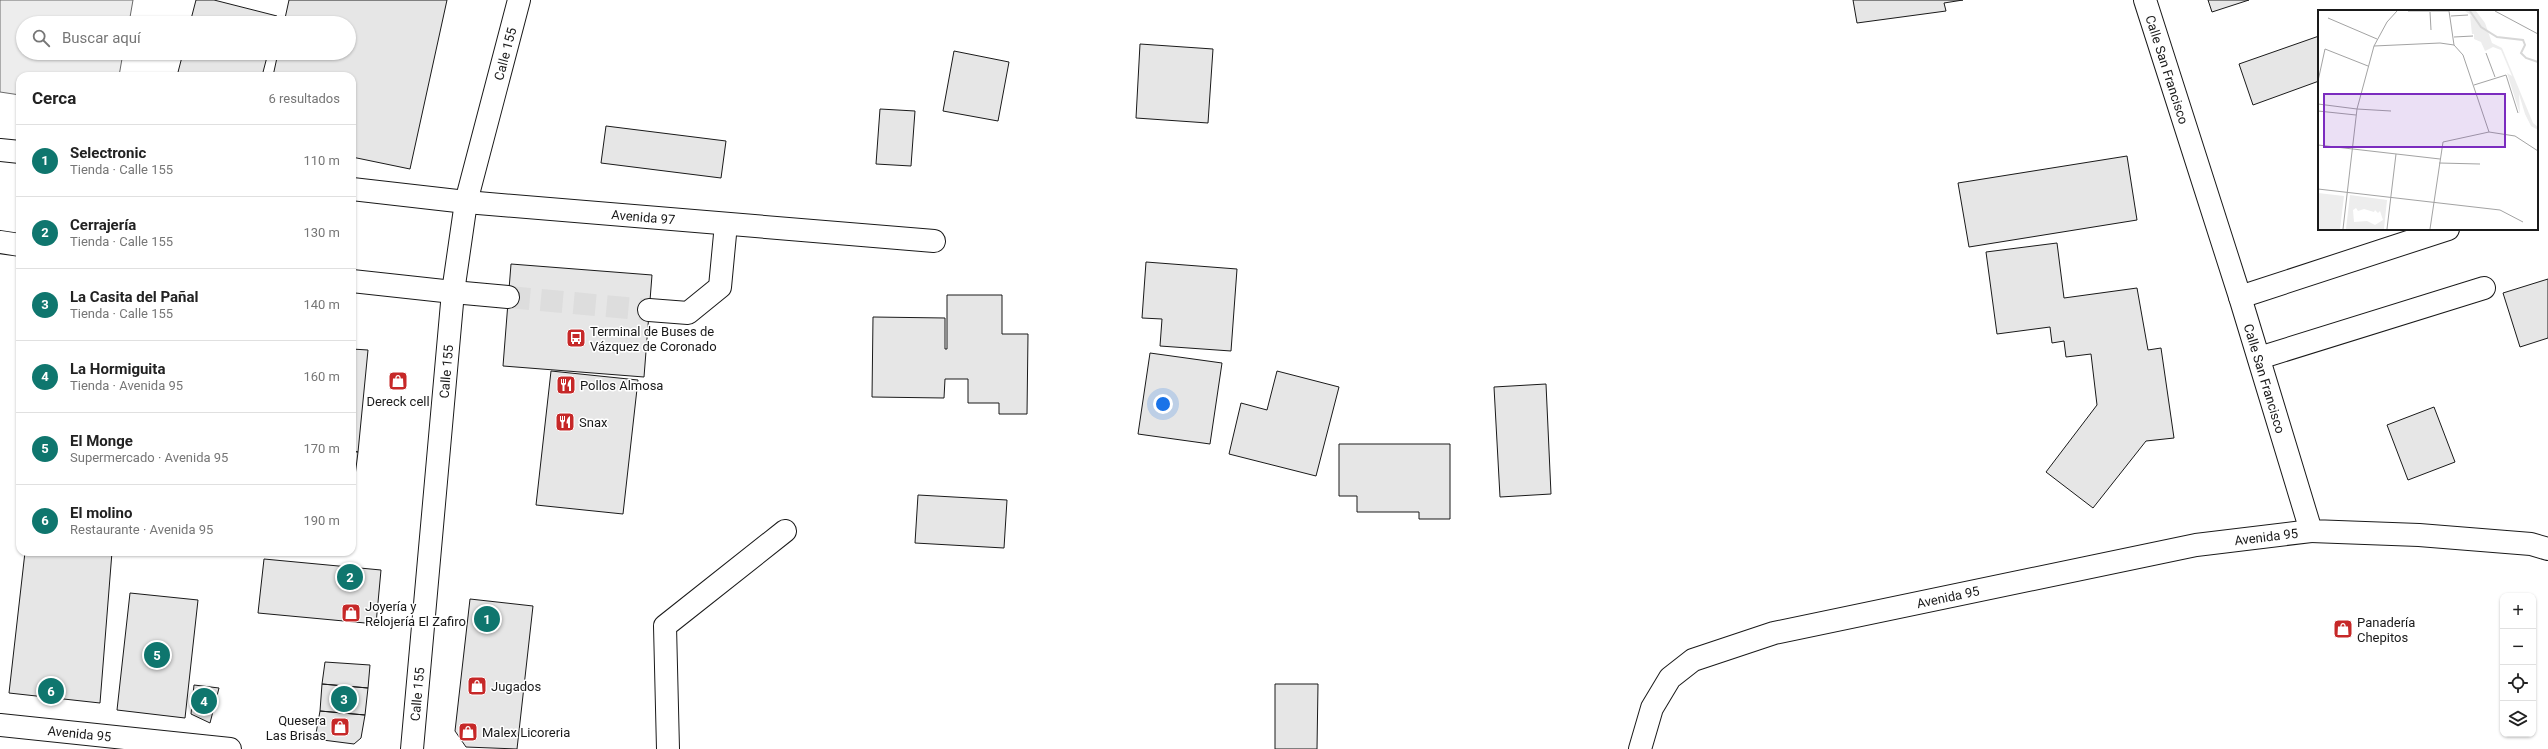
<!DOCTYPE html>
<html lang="es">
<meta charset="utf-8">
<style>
body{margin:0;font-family:Roboto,sans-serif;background:#f2f2f2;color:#222}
.controls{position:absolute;right:12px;bottom:12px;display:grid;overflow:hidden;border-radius:8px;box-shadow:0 1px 3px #0004}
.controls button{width:36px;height:36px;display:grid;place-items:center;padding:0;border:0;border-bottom:1px solid #e0e0e0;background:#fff;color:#222;font:20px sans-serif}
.you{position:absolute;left:1163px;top:404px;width:14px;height:14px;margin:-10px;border:3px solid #fff;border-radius:50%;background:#1a73e8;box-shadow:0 0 0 6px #1a73e833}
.badge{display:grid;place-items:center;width:26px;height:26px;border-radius:50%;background:#0f766e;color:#fff;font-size:13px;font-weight:700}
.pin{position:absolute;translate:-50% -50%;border:2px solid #fff;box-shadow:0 1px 4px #0006}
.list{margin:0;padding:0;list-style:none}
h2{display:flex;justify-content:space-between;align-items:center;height:52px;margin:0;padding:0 16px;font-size:17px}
h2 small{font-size:13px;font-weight:400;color:#767676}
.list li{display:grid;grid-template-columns:26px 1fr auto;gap:12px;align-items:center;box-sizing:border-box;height:72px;padding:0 16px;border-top:1px solid #e0e0e0}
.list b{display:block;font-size:15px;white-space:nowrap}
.list p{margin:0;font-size:13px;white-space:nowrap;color:#767676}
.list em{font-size:13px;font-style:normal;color:#767676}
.icon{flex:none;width:22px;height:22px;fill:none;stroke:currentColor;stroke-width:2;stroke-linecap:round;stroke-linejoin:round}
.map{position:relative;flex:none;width:2548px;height:749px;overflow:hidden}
.search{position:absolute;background:#fff;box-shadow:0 1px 3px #0004;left:16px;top:16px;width:340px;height:44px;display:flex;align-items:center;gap:10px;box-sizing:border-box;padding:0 14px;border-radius:22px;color:#767676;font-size:15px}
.panel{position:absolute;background:#fff;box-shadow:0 1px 3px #0004;left:16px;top:72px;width:340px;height:484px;border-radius:12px}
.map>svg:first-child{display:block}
</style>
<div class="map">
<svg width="2548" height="749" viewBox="0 0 2548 749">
<rect width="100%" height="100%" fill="#fff"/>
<path fill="#ededed" stroke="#6a6a6a" d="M0,0H133L129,23H23V53H123L119,76H20V95L0,92Z"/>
<path fill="#e6e6e6" stroke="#1a1a1a" d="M196,0H214L277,16L275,23H190Z
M289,0H447L410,169L352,157V76H273L278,53H349V23H284Z
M1853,0H1963L1944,3L1946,11L1857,23Z
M2208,0H2249L2212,12Z
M2319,36V81L2253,105L2239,64Z
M1140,44L1213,49L1208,123L1136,118Z
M954,51L1009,62L998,121L943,111Z
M183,53H268L262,76H177Z
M880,109L915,111L911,166L876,164Z
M606,126L726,141L721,178L601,163Z
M2127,156L2137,220L1969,247L1958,183Z
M2057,243L2064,298L2137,288L2148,350L2161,348L2174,438L2146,441L2093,508L2046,472L2097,405L2091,354L2066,357L2064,341L2052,343L2050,327L1997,334L1986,252Z
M1146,262L1237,269L1231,351L1160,346L1162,319L1142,318Z
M511,264L652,275L644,377L503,366Z
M2548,279V338L2520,347L2503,293Z
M947,295H1002V334H1028L1027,414H999V403H968V379H945L944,398L872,397L873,317L945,318V349H947Z
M352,349L368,350L358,452L352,451Z
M1150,353L1222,363L1210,444L1138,434Z
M551,371L638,380L623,514L536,505Z
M1277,371L1339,387L1316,476L1229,454L1241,403L1267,410Z
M1546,384L1551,494L1500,497L1494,387Z
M2434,407L2455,462L2408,480L2387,425Z
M1339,444H1450V519H1419V512H1357V496H1339Z
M352,451L358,452L352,500Z
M918,495L1007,500L1004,548L915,543Z
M25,552H112L100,703L9,693Z
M264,559L381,570L376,624L258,613Z
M130,593L198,600L185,718L117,710Z
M470,599L533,606L517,749L466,747L455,731Z
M325,662L370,665L368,688L322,684Z
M322,684L368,688L365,715L320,711Z
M1275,684H1318L1317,749H1275Z
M194,685L219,688L210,723L191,714Z
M320,711L365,715L361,738L354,744L315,739Z"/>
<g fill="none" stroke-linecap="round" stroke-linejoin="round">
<path stroke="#ddd" stroke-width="22" stroke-dasharray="22 11" stroke-linecap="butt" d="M508,297L649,310"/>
<defs>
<g id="minor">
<path id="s1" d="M2145,0L2240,297L2311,531L2419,535L2531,544L2548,549"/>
<path id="s2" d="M466,202L934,241"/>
<path d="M453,292L508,297"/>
<path d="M2240,297L2448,229"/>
<path d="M649,310L688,313L720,287L726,224"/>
<path d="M2259,358L2484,288"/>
<path id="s3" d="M0,725L230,749"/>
<path d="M668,749L665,626L785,531"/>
<path id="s4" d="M1640,749L1652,708L1670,678L1693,660L1774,633L2196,545L2311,531"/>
</g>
<g id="major">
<path d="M0,150L20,152"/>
<path d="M352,189L466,202"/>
<path d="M0,242L20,245"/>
<path d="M352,281L453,292"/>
<path id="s5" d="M412,749L453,292L466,202L519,0"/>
</g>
</defs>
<use href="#minor" stroke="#1a1a1a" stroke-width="24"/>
<use href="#major" stroke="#1a1a1a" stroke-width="24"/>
<use href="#minor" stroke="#fff" stroke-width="22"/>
<use href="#major" stroke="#fff" stroke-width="22"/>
</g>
<defs>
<symbol id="bus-square" viewBox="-11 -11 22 22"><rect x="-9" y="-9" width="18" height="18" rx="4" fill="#c62828" stroke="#fff"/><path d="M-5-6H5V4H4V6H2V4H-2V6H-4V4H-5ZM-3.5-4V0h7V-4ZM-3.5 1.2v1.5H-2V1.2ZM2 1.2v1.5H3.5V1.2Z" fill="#fff"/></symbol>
<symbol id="shop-square" viewBox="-11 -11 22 22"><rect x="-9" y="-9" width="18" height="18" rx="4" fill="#c62828" stroke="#fff"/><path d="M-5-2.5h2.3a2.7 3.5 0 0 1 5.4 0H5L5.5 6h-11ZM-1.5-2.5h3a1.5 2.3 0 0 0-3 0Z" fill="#fff"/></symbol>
<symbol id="restaurant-square" viewBox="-11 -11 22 22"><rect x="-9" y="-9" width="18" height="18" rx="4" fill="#c62828" stroke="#fff"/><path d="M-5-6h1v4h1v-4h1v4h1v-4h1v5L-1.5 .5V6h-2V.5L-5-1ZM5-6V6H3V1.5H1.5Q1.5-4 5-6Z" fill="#fff"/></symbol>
</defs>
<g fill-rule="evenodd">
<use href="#bus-square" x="565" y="327" width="22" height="22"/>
<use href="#shop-square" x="387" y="370" width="22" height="22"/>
<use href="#restaurant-square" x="555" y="374" width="22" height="22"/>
<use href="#restaurant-square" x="554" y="411" width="22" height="22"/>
<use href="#shop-square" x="340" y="602" width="22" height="22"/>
<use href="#shop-square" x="2332" y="618" width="22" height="22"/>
<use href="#shop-square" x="466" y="675" width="22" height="22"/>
<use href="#shop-square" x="329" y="716" width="22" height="22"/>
<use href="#shop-square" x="457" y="721" width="22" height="22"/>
</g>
<g text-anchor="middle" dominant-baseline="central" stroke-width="3" stroke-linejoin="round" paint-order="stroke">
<g font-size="13" fill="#1a1a1a" stroke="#fff">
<text stroke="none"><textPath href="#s5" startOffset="703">Calle 155</textPath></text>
<text stroke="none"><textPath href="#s1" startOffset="73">Calle San Francisco</textPath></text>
<text stroke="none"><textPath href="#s2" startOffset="178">Avenida 97</textPath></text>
<text stroke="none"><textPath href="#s5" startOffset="379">Calle 155</textPath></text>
<text stroke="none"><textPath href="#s1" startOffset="397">Calle San Francisco</textPath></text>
<text stroke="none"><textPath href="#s4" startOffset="694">Avenida 95</textPath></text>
<text stroke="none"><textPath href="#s4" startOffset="370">Avenida 95</textPath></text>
<text stroke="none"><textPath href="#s5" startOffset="55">Calle 155</textPath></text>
<text stroke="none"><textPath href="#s3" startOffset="80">Avenida 95</textPath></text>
</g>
<g font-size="13" fill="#1a1a1a" stroke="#fff" text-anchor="start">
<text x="590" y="331">Terminal de Buses de<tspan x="590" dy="15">Vázquez de Coronado</tspan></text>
<text x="580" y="385">Pollos Almosa</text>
<text x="398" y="401" text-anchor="middle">Dereck cell</text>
<text x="579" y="422">Snax</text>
<text x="365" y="606">Joyería y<tspan x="365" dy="15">Relojería El Zafiro</tspan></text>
<text x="2357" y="622">Panadería<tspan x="2357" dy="15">Chepitos</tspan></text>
<text x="491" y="686">Jugados</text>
<text x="326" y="720" text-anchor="end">Quesera<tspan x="326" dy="15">Las Brisas</tspan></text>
<text x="482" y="732">Malex Licoreria</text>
</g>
</g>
<g transform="translate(2318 10)">
<rect width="220" height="220" fill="#fff"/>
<path d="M147,1H158L167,13L174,33L184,38L215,113L220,117V120L213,116L207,104L201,84L202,104L189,63L194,66L183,40L175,37L167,41L163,32L156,29V24H154L152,5L154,7L153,5ZM0,183L26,186L22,219H0ZM32,185L69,190L66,219H28ZM38,198L40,201L46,199L56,202L57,200L60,203L62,201L65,210L57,215L49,211L36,212L35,200Z" fill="#ededed" fill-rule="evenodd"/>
<path fill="none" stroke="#d7d7d7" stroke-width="2" d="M152,1L163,17L179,27L205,30L207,35L203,43L208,48L220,52"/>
<path fill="none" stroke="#a3a3a3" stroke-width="1" d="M90,1H131L136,35M177,1L220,24M112,2L113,20M133,6L150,5M10,8L59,29M136,27L155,26M56,36L122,33L136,35L145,45L171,122L197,126L220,141M168,43L177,67M0,71L7,39L50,56M156,75L188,65L200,103M0,94L39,99M39,99L73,101M0,101L38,105M0,135L122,149M121,153L162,154M0,179L182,200L205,212M25,219L39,99L56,36L69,12L79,1M69,219L78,144M112,219L125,132L171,122"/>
<path fill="#7b2cbf" fill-opacity="0.15" stroke="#7b2cbf" stroke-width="2" d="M6,84H187V137H6Z"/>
<rect width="220" height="220" fill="none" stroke="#1a1a1a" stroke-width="2"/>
</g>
</svg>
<div class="controls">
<button>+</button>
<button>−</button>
<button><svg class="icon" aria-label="locate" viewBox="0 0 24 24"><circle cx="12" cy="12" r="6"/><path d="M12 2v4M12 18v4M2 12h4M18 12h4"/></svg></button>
<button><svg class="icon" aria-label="layers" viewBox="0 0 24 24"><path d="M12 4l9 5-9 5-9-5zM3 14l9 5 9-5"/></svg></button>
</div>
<div class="you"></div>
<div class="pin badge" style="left:487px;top:619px">1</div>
<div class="pin badge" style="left:350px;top:577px">2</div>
<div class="pin badge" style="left:344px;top:699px">3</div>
<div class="pin badge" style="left:204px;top:701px">4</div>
<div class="pin badge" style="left:157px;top:655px">5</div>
<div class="pin badge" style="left:51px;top:691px">6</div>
<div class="search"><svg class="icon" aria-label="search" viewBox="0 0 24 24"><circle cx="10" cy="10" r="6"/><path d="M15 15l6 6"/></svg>Buscar aquí</div>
<section class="panel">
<h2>Cerca<small>6 resultados</small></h2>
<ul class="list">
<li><span class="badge">1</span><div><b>Selectronic</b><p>Tienda · Calle 155</p></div><em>110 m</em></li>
<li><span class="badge">2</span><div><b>Cerrajería</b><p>Tienda · Calle 155</p></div><em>130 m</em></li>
<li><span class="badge">3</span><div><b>La Casita del Pañal</b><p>Tienda · Calle 155</p></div><em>140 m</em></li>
<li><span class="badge">4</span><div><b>La Hormiguita</b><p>Tienda · Avenida 95</p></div><em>160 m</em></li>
<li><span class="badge">5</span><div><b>El Monge</b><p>Supermercado · Avenida 95</p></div><em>170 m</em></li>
<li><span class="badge">6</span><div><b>El molino</b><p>Restaurante · Avenida 95</p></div><em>190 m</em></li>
</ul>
</section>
</div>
